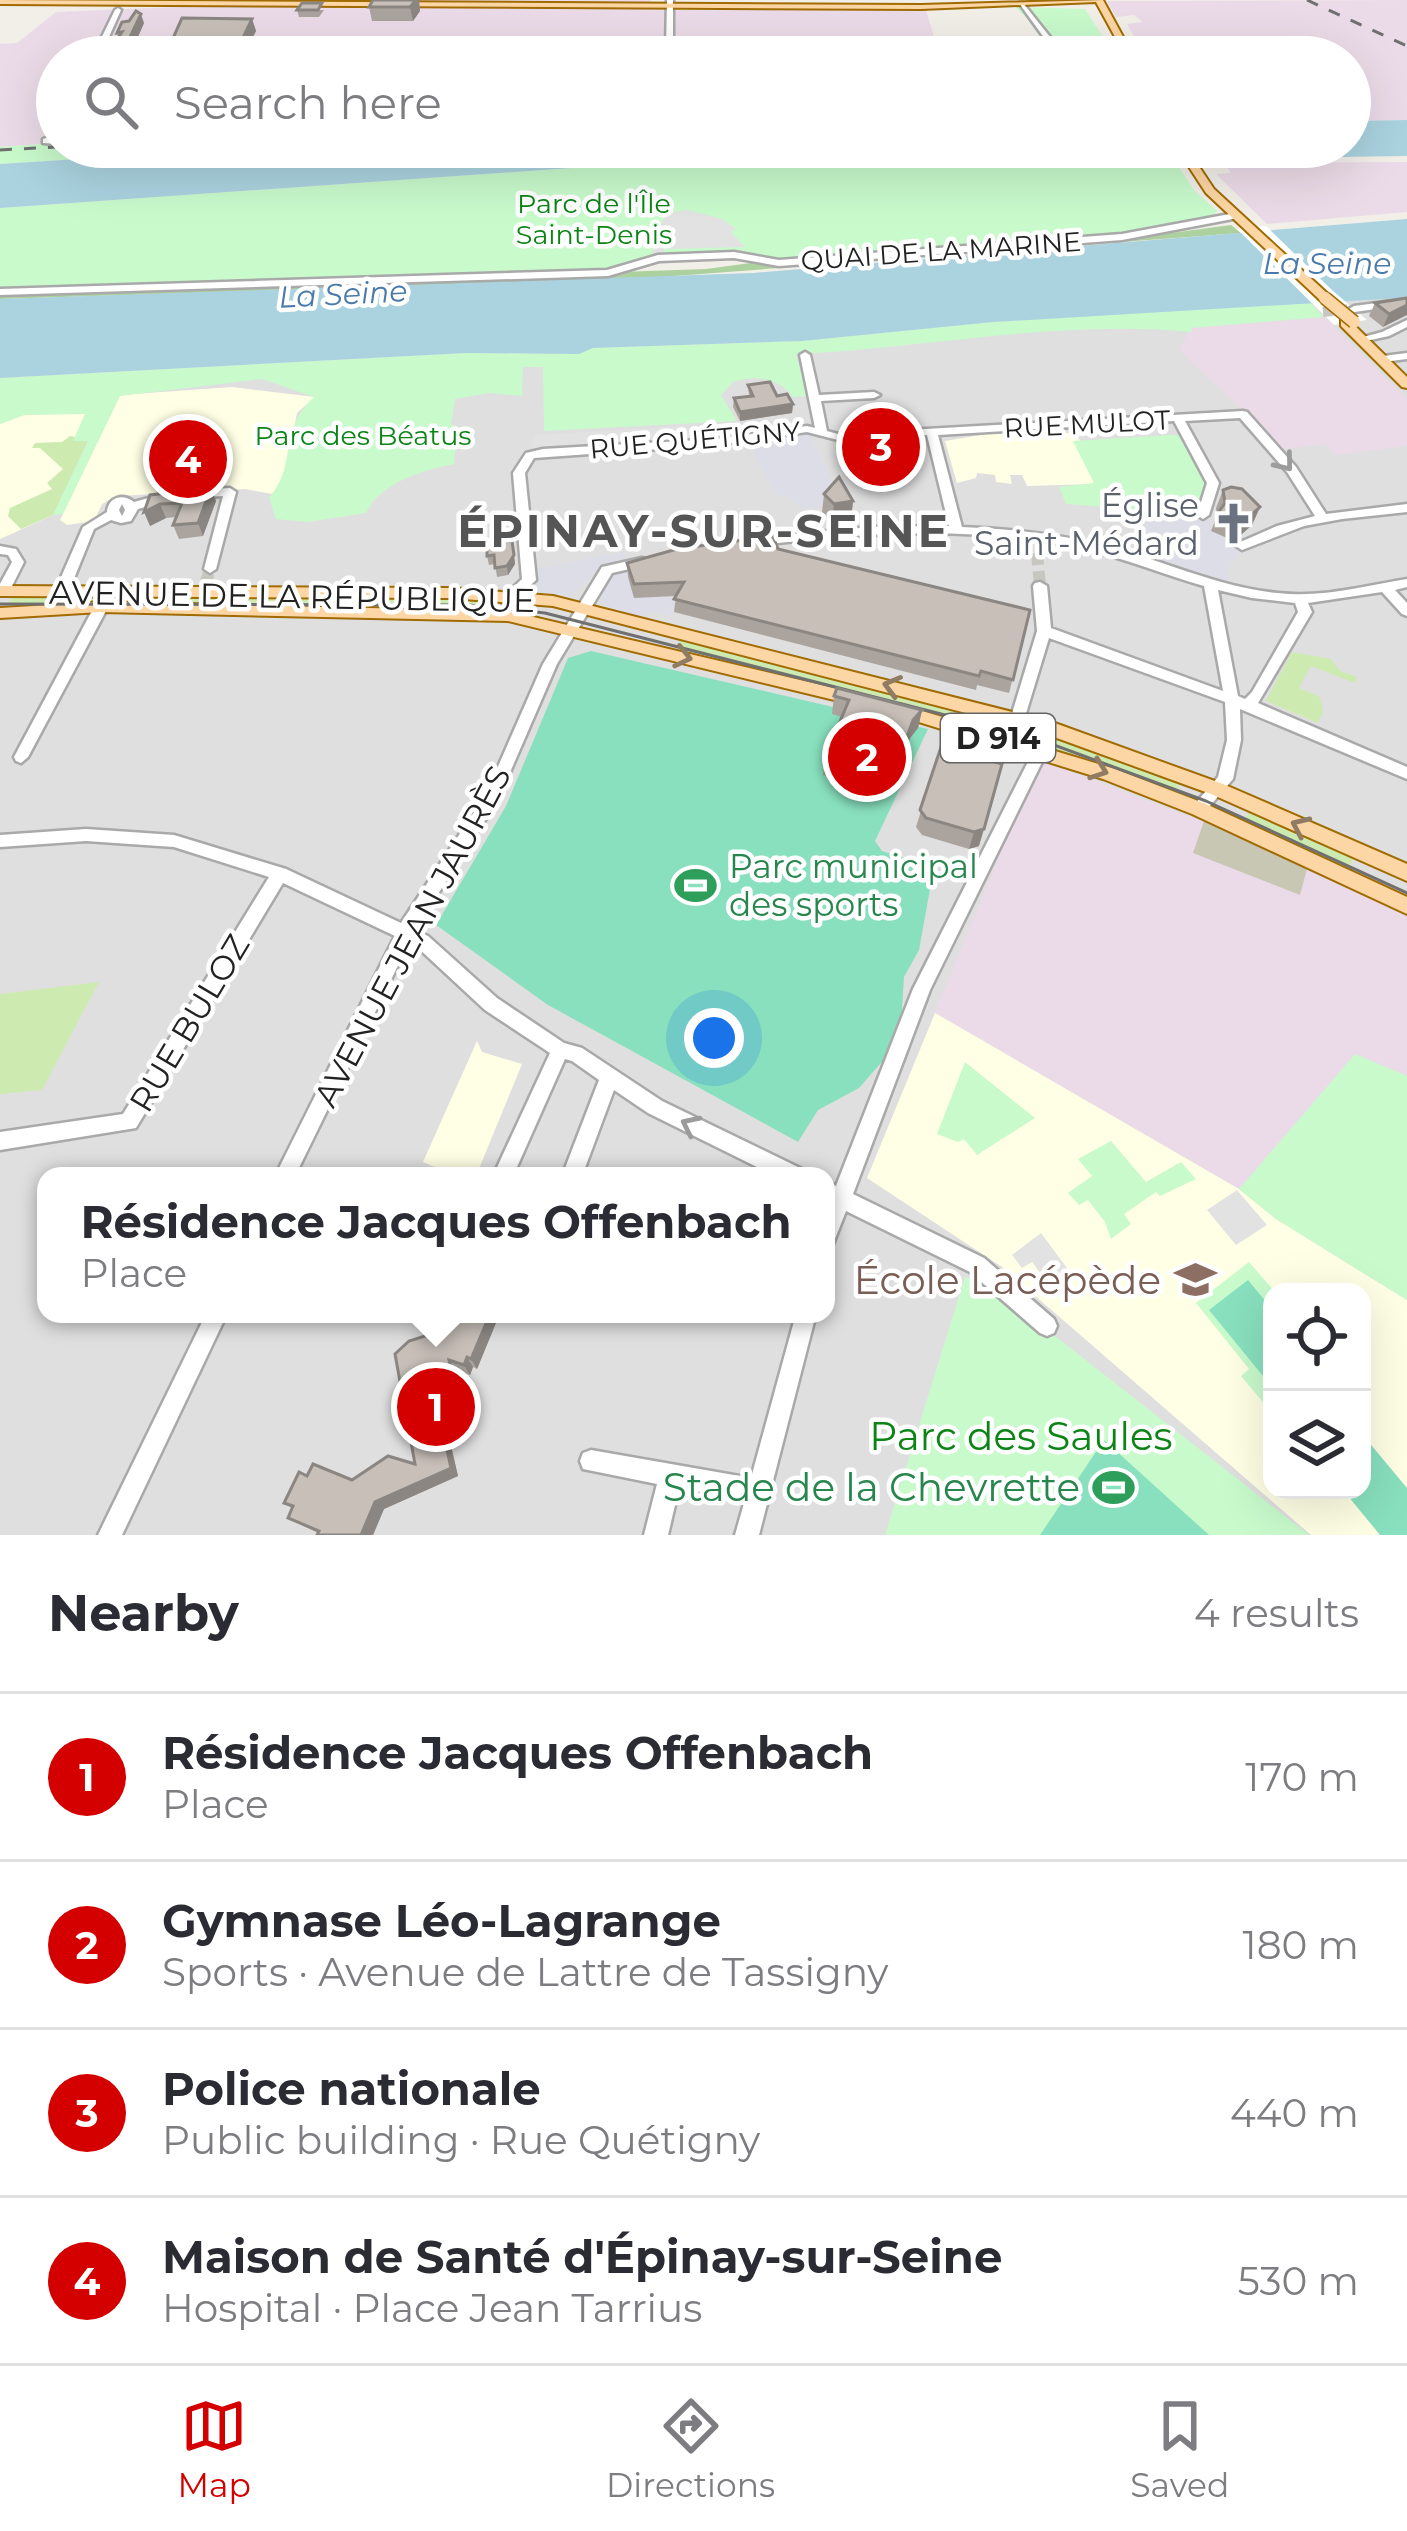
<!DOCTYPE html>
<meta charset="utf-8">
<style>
body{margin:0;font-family:Montserrat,sans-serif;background:#f2f2f3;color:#2b2b33}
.controls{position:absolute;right:36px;bottom:36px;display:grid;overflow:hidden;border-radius:24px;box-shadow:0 12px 48px #0002}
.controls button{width:108px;height:108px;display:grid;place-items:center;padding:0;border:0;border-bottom:3px solid #e1e1e2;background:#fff;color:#2b2b33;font:60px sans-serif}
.you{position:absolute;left:714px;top:1038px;width:42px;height:42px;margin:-30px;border:9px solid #fff;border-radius:50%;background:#1a73e8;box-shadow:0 0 0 18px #1a73e833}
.badge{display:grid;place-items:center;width:78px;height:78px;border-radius:50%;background:#d40000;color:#fff;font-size:39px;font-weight:700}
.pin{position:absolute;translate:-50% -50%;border:6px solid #fff;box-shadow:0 3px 12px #0006}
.popup{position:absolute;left:37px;top:1167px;width:798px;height:156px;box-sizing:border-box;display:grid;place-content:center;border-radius:24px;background:#fff;filter:drop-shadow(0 3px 9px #0005);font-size:39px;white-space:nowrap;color:#7c7c81}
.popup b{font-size:45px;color:#2b2b33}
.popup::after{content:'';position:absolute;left:50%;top:100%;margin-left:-24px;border:24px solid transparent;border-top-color:#fff}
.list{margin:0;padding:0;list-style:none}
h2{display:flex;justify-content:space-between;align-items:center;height:156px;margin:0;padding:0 48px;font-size:51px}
h2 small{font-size:39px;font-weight:400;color:#7c7c81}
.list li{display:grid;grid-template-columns:78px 1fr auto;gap:36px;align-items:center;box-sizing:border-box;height:168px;padding:0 48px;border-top:3px solid #e1e1e2}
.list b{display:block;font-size:45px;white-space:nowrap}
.list p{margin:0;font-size:39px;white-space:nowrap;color:#7c7c81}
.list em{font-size:39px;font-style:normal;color:#7c7c81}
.icon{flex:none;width:66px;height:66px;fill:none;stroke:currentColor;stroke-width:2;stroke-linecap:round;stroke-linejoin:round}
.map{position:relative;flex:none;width:1407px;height:1535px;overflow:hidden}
.search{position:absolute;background:#fff;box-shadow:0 12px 48px #0002;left:36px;right:36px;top:36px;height:132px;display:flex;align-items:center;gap:30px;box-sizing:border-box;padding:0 42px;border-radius:66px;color:#7c7c81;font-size:45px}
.sheet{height:828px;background:#fff}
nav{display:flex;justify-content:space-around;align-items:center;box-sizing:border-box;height:168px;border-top:3px solid #e1e1e2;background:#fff;font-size:33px;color:#7c7c81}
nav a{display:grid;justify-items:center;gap:6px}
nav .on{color:#d40000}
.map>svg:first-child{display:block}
</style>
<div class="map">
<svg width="1407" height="1535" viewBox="0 0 1407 1535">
<rect width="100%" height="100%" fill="#f2efe9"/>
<path fill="#e0dfdf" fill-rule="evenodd" d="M1397,296L1407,297V1535H0V378L802,341L993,322ZM46,1176H826V1314H46ZM1272,1292H1362V1490H1272Z"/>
<path fill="#ebdbe8" d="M185,0H650L651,10H926L940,57H57V143L0,147V44L17,43L56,12L175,7Z
M1407,0V120L1350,121V57H1146L1127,24L1143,22L1134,15L1116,17L1107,1Z
M1407,162V212L1267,224L1216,174L1231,173L1224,163Z
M1324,317L1407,399V446L1335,455L1325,444L1284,449L1180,351L1190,328Z
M1045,762L1215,826L1407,916V1076L1355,1055L1239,1189L935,1013L1030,781Z"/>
<path fill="#ffffe5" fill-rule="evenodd" d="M232,387L315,397L297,413L284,482L272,494L245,489L117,496L102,504L94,521L67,525L60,520L120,395Z
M86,413L53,515L0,539V424L24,415Z
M1076,433L1080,441L1074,442L1095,484L1027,486L1022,475H1010L1012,484L996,482L995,475L977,473L976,478L957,483L945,441L988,434Z
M935,1013L1239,1189L1276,1219L1407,1300V1535H1311L1002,1267L867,1178ZM1272,1292H1362V1490H1272Z
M477,1041L482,1052L522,1064L476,1176H455L423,1162Z"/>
<path fill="#c7c7b4" d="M1204,821L1307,869L1300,895L1193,853Z"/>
<path fill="#cdebb0" d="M70,436L88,440L53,515L21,529L8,516L10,508L52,489L47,483L63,469L40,448H32L35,443L62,442Z
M13,595L495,598L491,611L98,604L6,609Z
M682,637L1025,725L1018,738L674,651Z
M1292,652L1331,659L1340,671L1357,677L1355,683L1311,666L1299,688L1320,697L1323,712L1318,723L1266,701Z
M1034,728L1181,780L1176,794L1027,741Z
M1251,808L1355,855L1347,873L1242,824Z
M99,982L42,1090L0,1094V994Z"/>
<path fill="#add19e" d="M1231,225L1241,233L635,279L0,299V293L706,269L758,262L1118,240Z"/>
<path fill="#c8facc" d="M1015,7L1085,9L1116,57H1066L1060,50L1046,48L1030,21Z
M57,143V147H269L0,164V147Z
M1173,158L1194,190L1217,211L1214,215L1118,235L777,260L738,251L652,255L609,270L0,288V208L671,161L909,163Z
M1310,303L1324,317L1191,328L1192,332C1059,319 929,348 796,354L807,396L793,397C778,377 756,375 733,382L721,395L737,421L544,431L543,367H523L522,396L489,393L455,399L451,425L457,426L454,464C424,470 379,483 366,513L308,522L276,519L269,498C299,463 276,433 314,397L262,379L120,396L63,514L53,515L88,441H73L85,414L24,415L0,424V378L466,353L579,354L593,348L802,341L993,322Z
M1171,435H1183L1210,485L1195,514L1066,504L1059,487L1094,483L1073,441Z
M1355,1054L1407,1076V1300L1276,1219L1239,1189Z
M965,1062L1035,1118L977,1155L964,1139L958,1142L937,1134Z
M1111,1141L1146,1182L1181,1162L1196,1179L1160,1196L1156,1192L1124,1214L1131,1224L1111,1239L1105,1222L1088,1200L1079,1205L1068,1193L1092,1176L1078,1159Z
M1249,1262L1275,1292L1272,1413L1241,1376L1249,1369L1196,1303Z
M965,1277L991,1286L1309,1535H885Z"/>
<path fill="#88e0be" d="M591,651L928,729L875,841L882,851L934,867L919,950L904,977L901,1025L887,1056L859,1088L818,1110L798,1142L548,1005L436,925L506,806L568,658Z
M1248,1280L1272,1309V1387L1209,1310Z
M1362,1434L1407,1488V1535H1380L1343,1490H1362Z
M1104,1440L1209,1535H1040Z"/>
<path fill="#e2e2e2" d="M687,210L722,219L736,229L731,232L745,247L664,249V253L652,254L665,214Z
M687,426L690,440L531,448L534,435Z
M1237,1190L1267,1225L1236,1245L1207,1210Z
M1041,1233L1073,1276L1053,1290L1032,1262L1022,1268L1012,1255Z"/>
<path fill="#dddde8" d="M808,430L834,486L827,488L830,493L823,506L816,509L802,508L786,495L777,496L747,440Z
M1143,510L1208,516L1211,531L1244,548L1230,564L1228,585L1150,557Z
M623,552L626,561L597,569L571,596L525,590L535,569Z
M625,569L628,577L686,595L672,616L650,611L645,619L612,611L600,600L610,575Z"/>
<path fill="#aad3df" d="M1407,120V156L909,163L671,161L0,208V164L269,147H1350V121Z
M1407,219V297L1401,298L993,322L802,341L593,348L579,354L466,353L0,378V299L753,273Z"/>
<path fill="#fff" d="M1266,226L1333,291L1367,320L1334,325L1237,229Z"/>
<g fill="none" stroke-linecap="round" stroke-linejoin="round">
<path stroke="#c8c6c1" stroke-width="10" stroke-dasharray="10 4.5" stroke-linecap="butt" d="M1323,312L1351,309"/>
<path stroke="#c8c6c1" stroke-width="12" stroke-dasharray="12 6" stroke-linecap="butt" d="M1037,553L1040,586
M205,585L210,569"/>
<defs>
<path id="minor" d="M667,0H673V56H667L666,52L458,57L462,55L666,48Z
M1019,3H1023L1066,57H1058Z
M118,8L121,10L100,57H92L115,10Z
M46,138H57V144L43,143V139Z
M1235,213L1240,216L1238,218L1122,240L779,266L734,258L659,261L608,276L0,295V289L607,270L658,255L734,252L779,260L1122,234Z
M1407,299V305L1354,312L1349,309L1354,306Z
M1407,320V327L1389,336L1361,342L1356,339L1382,332Z
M805,352L810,355L819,395L874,392L880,395L874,398L821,401L827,431L838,434L1243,411L1247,412L1296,467L1326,514L1407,504V512L1342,519L1304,526L1242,550L1236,546L1238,543L1277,526L1315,516L1287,472L1240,418L1185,421L1219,483L1209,515L1203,519L1197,515L1207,483L1174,421L938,435L962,527C1015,529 1067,535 1118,549C1171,564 1223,588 1278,593C1321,598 1365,586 1407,579V587L1395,590L1407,603V616L1402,614L1382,592L1308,603L1312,612L1258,703L1407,767V779L1240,709L1241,740L1233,779L1204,813H1194L1191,809L1194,805L1218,777L1227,740L1225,702L1049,638L1024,720L1022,724H1012L1010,720L1037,631L1033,586L1035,583L1040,582L1047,586L1051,628L1223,691L1204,586C1165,575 1127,559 1088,550C979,525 865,532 754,546L748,542L754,538L871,527L949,526L927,435L838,440L807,432L716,445L534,458L525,473L536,580L517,598L513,619H503L501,616L504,596L522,579L513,473L526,453L543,449L716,439L807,426L815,428L800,355ZM1218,590L1252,598L1295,603L1298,612L1252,692L1245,699L1238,696Z
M1407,353V359L1383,362L1378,359L1383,356Z
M230,488L236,492L216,569L210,573L204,569L223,496L193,498L187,494L193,490Z
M163,494L167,495V501L138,509L131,521L121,523L111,520L94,529L69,591L67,594H57L55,591L83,527L107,512C108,497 123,493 134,502ZM122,504L125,510L122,516L119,510Z
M0,546L16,549L24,562L8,594L0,595V584L12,562L8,555L0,554Z
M642,558L647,559L648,562L647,565L612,573L557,664L498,800L415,930L428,936L497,998L564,1043L582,1048L662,1101L802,1169L805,1176H775L648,1113L614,1090L582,1176H562L599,1080L572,1061L565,1059L513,1176H493L550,1053L485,1010L416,946L409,943L295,1176H275L395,936L283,883L136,1128L0,1150V1132L123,1114L269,877L174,847L86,841L0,847V835L86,829L174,835L286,869L401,923L486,794L543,664L602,567Z
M101,602L108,607L28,757L21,763L16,761L14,757L94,607Z
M1041,744L1048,750L930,990L853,1194L984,1258L1054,1319L1057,1326L1054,1333L1047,1336L1040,1333L970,1272L846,1211L833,1244L826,1247V1212L829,1203L826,1201V1181L836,1186L913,989L1034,750Z
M206,1314H227L122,1535H98Z
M796,1314H816L759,1535H735L745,1500L679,1488L668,1535H644L657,1484L583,1469L580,1461L583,1453L591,1450L751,1478Z"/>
<path id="major" d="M0,0L921,5L1103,0L1134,57H1126L1096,2L921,9L0,4Z
M1176,147H1186L1214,189L1329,295V301H1321L1206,193Z
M1341,320H1349L1407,377V388L1402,387L1341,326Z
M0,586L451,588L553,596L1052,722L1223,784L1407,864V881L1211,794L1043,733L553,606L451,598L0,596Z
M101,602L508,611L855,693L864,699L855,705L508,621L101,612L0,618V608Z
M899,704L1115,769L1206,804L1407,897V914L1192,814L1103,779L893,714L890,710Z"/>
</defs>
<use href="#minor" stroke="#a9a9a9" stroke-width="5"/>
<use href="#major" stroke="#a06b00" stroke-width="4"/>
<use href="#minor" fill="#fff" fill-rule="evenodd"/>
<use href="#major" fill="#fcd6a4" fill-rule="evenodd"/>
<path stroke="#707070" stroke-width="3" d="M0,604L469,605L545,613L1035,738L1206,801L1407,893"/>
<path stroke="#707070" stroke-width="3" stroke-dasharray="12 12" stroke-linecap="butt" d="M1307,0L1407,46
M0,150L57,147"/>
<defs>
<path id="major-bridge" d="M1325,298L1354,322"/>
</defs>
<use href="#major-bridge" stroke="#a06b00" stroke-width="15" stroke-linecap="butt"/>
<use href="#major-bridge" stroke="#fcd6a4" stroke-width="12"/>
</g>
<path fill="#aba49e" d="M373,0H419L420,11L413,21H372L369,7Z
M297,10H324L319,17H299Z
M252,19L256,31L243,57H173L170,45Z
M144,23L129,57H109L108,53L118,37L117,33Z
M1407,298L1383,327L1369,316L1375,303Z
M748,385L777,396L793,404L792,413L740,421L733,407L734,398L749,396Z
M1223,490L1260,507L1252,525L1234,541L1211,531L1217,516L1216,508Z
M824,494L853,501L851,519L832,522L822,512Z
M150,495L216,501L203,536L179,539L173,525L176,517L166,518L150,526Z
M512,541L515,564L508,575L497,577L495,564L489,565L487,556Z
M778,549L1030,610L1009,693L977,685L976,690L674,612L676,596L634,598L628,577L627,563Z
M834,696L922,710L918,728L910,738L890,794L823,775L825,757L842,717L832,714Z
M941,747L979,846L969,849L922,835L916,827Z
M498,1318L477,1369L473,1367L470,1375L455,1370L469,1425L464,1427L467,1438L451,1446L458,1476L384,1509L373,1535H317L318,1533L288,1518L292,1508L284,1503L307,1476L352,1480L415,1464L395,1354Z"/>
<path fill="#8b8681" d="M416,0H419L420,11L413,21L410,7Z
M141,14L144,23L129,57H125L123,52Z
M252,19L256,31L242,57L239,46Z
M1407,305V315L1383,327L1389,314Z
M793,404L792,413L740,421V412Z
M211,488L216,501L203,536L198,523Z
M853,501L851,519L832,522L834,504Z
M160,504L166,518L150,526L144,512Z
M1260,507L1252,525L1234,541L1242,523Z
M514,555L515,564L508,575L507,566Z
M922,710L918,728L910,738L890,794L893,776L913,720Z
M984,829L979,846L969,849L974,832Z
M490,1314H496L498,1318L477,1369L471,1359Z
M467,1357L473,1367L470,1375L464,1365Z
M449,1360L455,1370L469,1425L464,1427L467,1438L451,1446L458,1476L384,1509L373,1535H361L375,1502L444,1437Z"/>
<path fill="#c7bfb8" stroke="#8b8681" stroke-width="3" d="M373,0H416L410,7H369Z
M302,3H322L318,10H297Z
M136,11L141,14L123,52L108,53L122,32L117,33L122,22L129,21Z
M182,18L252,19L239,46L170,45Z
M1407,298V305L1389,314L1375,303Z
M770,382L777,396L787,394L793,404L740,412L734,398L753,396L748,385Z
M839,477L853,501L834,504L824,494Z
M1231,487L1242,489L1260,507L1242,523L1218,513L1225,503L1223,490Z
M211,488L198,523L173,525L182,503L160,504L144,512L150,495Z
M773,536L778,549L1030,610L1013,680L981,671L979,676L674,599L684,582L634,584L627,563L677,549Z
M512,541L514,555L507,566L495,568L494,555L487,556V544Z
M837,688L922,710L913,720L893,776L825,757L849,700L834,696Z
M941,747L1002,764L984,829L974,832L926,818L920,810Z
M444,1314H490L471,1359L467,1357L464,1365L449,1360L463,1417L458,1419L460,1430L444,1437L451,1468L375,1502L361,1535H317L319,1531L288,1518L293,1506L284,1503L299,1472L307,1476L313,1464L352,1480L388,1456L415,1464L395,1354L409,1341L438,1332Z"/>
<defs><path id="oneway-chevron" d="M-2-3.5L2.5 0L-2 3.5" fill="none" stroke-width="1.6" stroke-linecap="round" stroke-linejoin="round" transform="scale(3)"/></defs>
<g stroke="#9c9c9c">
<use href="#oneway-chevron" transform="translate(1285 463) rotate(51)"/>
<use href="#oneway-chevron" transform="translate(690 1125) rotate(-154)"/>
</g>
<g stroke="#8f7c63">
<use href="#oneway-chevron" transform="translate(683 657) rotate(13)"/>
<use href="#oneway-chevron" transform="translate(892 686) rotate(-165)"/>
<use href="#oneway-chevron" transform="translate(1099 770) rotate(20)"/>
<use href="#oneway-chevron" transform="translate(1300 826) rotate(-156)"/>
</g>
<defs>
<symbol id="church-bare" viewBox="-9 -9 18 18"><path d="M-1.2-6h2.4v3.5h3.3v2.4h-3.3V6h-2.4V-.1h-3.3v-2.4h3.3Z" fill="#6b7280" stroke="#fff" stroke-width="2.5" paint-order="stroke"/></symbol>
<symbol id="stadium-bare" viewBox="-9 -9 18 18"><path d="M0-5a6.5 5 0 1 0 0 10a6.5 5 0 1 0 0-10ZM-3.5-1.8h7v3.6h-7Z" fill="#2e9e5b" stroke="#fff" stroke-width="2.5" paint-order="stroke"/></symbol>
<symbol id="school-bare" viewBox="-9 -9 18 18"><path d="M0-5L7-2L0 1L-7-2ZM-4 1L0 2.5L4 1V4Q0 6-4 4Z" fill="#8d6e63" stroke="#fff" stroke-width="2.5" paint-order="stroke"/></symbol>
</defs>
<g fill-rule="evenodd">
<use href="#church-bare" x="1204" y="494" width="59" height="59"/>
<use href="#stadium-bare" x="666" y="856" width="59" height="59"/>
<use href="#school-bare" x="1166" y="1250" width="59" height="59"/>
<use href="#stadium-bare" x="1084" y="1458" width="59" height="59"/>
</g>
<g text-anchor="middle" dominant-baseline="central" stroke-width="9" stroke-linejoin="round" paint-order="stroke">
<g font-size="27" fill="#0c8416" stroke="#fff">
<text x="594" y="203">Parc de l'Île<tspan x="594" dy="31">Saint-Denis</tspan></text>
<text x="363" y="435">Parc des Béatus</text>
</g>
<g font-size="27" fill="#222" stroke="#fff">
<text transform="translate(941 251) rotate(-4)">QUAI DE LA MARINE</text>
<text transform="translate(1087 424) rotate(-3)">RUE MULOT</text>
<text transform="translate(695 440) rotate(-5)">RUE QUÉTIGNY</text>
</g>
<g font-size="30" font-style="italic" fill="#4a7aab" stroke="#fff">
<text x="1327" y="263">La Seine</text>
<text transform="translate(343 294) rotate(-3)">La Seine</text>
</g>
<rect fill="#fff" stroke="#646464" stroke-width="3" x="941" y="714" width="114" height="48" rx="9"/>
<g font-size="30" font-weight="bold" fill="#222">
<text x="998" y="738">D 914</text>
</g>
<g font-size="33" fill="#5b616d" stroke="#fff" text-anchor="end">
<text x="1199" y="505">Église<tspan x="1199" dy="38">Saint-Médard</tspan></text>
</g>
<g font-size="33" fill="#222" stroke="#fff">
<text transform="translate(292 596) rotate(1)">AVENUE DE LA RÉPUBLIQUE</text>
<text transform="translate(412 936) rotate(-62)">AVENUE JEAN JAURÈS</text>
<text transform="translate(189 1023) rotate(-59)">RUE BULOZ</text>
</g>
<g font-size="33" fill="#27864d" stroke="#fff" text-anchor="start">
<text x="729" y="866">Parc municipal<tspan x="729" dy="38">des sports</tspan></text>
</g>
<g font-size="39" fill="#785e54" stroke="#fff" text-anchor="end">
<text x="1161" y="1280">École Lacépède</text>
</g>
<g font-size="39" fill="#0c8416" stroke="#fff">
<text x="1021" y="1436">Parc des Saules</text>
</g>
<g font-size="39" fill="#27864d" stroke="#fff" text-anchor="end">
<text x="1080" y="1487">Stade de la Chevrette</text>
</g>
<g font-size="45" font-weight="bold" letter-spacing="3" fill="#555" stroke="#fff">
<text x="704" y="530">ÉPINAY-SUR-SEINE</text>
</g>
</g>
</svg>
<div class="controls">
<button><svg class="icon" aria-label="locate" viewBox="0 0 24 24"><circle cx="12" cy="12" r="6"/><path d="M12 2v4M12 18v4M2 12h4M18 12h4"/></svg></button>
<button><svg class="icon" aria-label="layers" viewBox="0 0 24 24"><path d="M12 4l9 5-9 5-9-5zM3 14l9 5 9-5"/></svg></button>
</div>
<div class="you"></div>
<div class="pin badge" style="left:436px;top:1407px">1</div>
<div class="popup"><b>Résidence Jacques Offenbach</b>Place</div>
<div class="pin badge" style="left:867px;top:757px">2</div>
<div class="pin badge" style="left:881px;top:447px">3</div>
<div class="pin badge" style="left:188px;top:459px">4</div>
<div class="search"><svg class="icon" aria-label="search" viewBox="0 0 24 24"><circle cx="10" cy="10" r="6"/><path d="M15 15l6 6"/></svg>Search here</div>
</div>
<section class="sheet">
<h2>Nearby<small>4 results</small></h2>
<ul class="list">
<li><span class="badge">1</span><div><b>Résidence Jacques Offenbach</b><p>Place</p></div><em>170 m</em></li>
<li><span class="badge">2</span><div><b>Gymnase Léo-Lagrange</b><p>Sports · Avenue de Lattre de Tassigny</p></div><em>180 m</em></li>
<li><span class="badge">3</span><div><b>Police nationale</b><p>Public building · Rue Quétigny</p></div><em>440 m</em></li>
<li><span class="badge">4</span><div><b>Maison de Santé d'Épinay-sur-Seine</b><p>Hospital · Place Jean Tarrius</p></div><em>530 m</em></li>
</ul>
</section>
<nav>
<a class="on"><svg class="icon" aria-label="map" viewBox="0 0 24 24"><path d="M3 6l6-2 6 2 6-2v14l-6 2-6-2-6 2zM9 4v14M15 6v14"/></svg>Map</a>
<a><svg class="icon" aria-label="directions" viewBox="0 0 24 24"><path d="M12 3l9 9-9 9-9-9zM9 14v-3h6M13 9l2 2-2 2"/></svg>Directions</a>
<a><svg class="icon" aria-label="saved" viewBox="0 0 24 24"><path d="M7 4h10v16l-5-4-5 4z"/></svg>Saved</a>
</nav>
